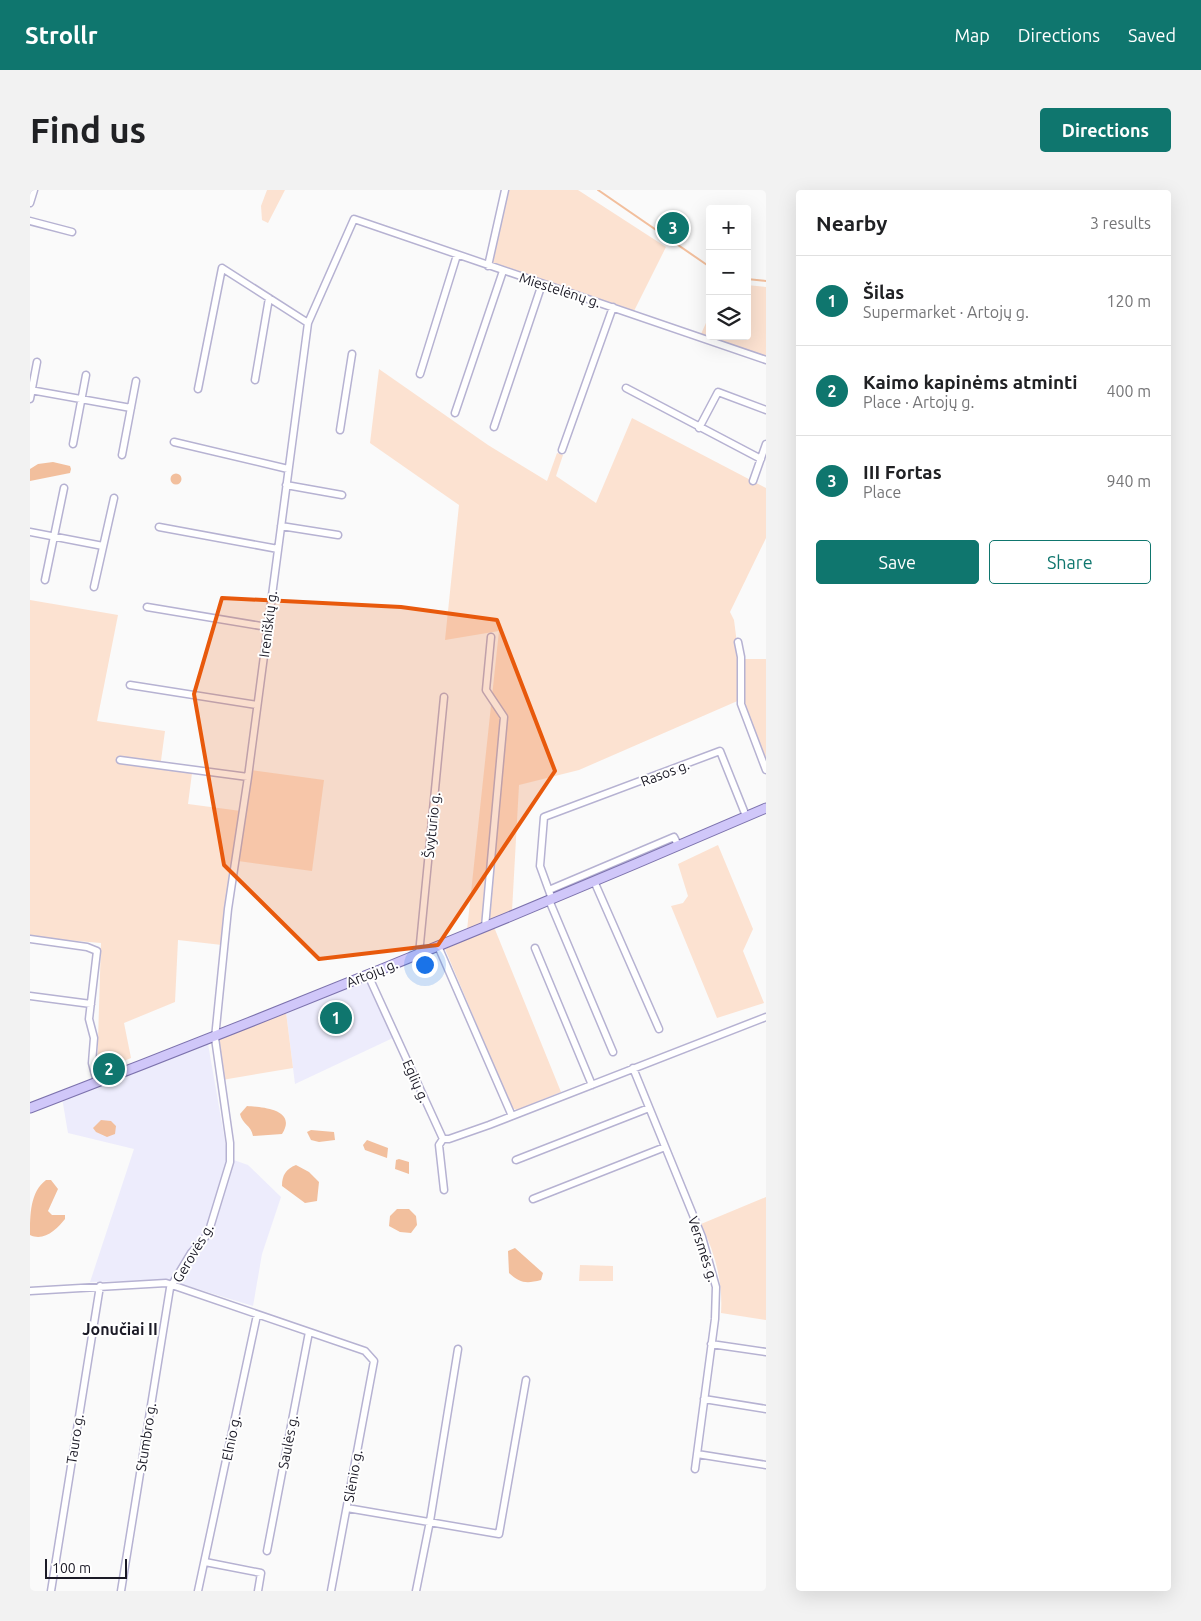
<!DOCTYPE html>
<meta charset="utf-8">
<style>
body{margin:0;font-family:Ubuntu,sans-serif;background:#f2f2f2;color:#202124}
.controls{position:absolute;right:15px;top:15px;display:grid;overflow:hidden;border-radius:5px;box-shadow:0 5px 20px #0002}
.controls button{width:45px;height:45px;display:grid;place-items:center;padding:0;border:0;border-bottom:1px solid #e0e0e0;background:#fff;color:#202124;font:25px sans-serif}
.scale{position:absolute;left:15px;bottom:12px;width:82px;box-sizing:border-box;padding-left:5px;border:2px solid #1b1a26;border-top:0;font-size:14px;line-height:18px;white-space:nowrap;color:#1b1a26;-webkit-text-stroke:4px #fff;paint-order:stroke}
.you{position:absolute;left:394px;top:774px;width:18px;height:18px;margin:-12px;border:4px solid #fff;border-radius:50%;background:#1a73e8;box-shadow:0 0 0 8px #1a73e833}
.badge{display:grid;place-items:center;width:32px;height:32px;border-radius:50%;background:#0f766e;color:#fff;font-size:16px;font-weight:700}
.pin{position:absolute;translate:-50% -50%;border:2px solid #fff;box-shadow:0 1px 5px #0006}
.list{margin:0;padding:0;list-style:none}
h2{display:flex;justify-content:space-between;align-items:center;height:65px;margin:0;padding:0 20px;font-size:21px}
h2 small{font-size:16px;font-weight:400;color:#757577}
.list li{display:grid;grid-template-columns:32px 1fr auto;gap:15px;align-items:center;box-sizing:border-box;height:90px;padding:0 20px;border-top:1px solid #e0e0e0}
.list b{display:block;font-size:19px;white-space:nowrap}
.list p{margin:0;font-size:16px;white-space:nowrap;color:#757577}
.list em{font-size:16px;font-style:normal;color:#757577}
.actions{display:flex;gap:10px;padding:15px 20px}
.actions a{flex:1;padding:11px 0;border:1px solid #0f766e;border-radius:5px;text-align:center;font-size:18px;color:#0f766e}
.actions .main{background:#0f766e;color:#fff}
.icon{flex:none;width:28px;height:28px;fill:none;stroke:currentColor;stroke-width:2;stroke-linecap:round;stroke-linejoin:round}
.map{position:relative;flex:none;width:736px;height:1401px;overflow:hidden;border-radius:5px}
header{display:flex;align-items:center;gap:30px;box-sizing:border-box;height:70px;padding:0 25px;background:#0f766e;color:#fff}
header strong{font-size:24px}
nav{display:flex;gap:28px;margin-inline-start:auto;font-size:18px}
.intro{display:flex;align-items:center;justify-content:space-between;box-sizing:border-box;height:120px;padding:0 30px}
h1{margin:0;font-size:35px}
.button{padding:12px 22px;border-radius:5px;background:#0f766e;color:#fff;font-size:18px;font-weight:700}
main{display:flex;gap:30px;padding:0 30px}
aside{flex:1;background:#fff;border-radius:5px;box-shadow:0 5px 20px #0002}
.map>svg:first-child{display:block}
</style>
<header>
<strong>Strollr</strong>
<nav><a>Map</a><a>Directions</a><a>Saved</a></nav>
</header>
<div class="intro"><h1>Find us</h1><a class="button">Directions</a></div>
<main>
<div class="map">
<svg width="736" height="1401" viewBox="0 0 736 1401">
<rect width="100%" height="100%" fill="#fafafa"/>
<path fill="#edecfc" d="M334,790L340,793L365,847L265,894L256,822Z
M178,854L198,968L218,975L251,1007L232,1064L223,1116L138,1090L60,1092L104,959L38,943L32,908Z"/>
<path fill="#fce2d1" d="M237,0H255L238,33L232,30L231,16Z
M478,0H548L636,57L604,121L464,74L462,71Z
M717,95L736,97V166L671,144L680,124V146H717Z
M349,179L458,255L517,291L527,263L533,265L526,286L566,313L602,228L736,298V348L700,422L704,430L709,469H736V568L712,509L549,580L489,595L482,721L437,740L469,441L415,450L429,315L340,253Z
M0,410L88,425L67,531L135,541L130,578L162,583L158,614L211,621L192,755L148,750L145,812L94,833L101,868L67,882L71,753L0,747Z
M220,580L294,590L282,681L208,671Z
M688,655L723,739L713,761L734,813L687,828L641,716L653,713L658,706L648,674Z
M464,737L531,902L487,920L482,918L415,759Z
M256,822L263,878L192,890L188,850L190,848Z
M736,1007V1130L691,1123C693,1091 685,1063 671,1034Z
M550,1075L583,1076V1091H549Z"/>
<path fill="#f2bf9d" d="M23,272L40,276L41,279L40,283L0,291V279L8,274Z
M140.5 289a5.5 5.5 0 1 1 11 0a5.5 5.5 0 1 1-11 0Z
M217,916C231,917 268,919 252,944L223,946C221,935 212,934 210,924Z
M71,930L81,931L86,936L85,944L77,947L66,942L63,938Z
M281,940L304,942L305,950L289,952L281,950L277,942Z
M337,950L358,958L357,968L335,960L333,955Z
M369,969L379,972V984L365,979L366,970Z
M266,975L279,982L289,992L287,1011L275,1013L252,996C252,985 256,979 266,975Z
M16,990H21L28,999L18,1021L22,1025H35V1029C27,1039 14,1052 0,1045C0,1025 0,1002 16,990Z
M367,1019H379L386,1026L387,1035L381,1043L370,1042L359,1036L360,1026Z
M485,1058L513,1083L511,1090C496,1094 490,1093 479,1083L478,1061Z"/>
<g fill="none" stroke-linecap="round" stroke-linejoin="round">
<path stroke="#f2bf9d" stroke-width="2" d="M568,0L680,77
M717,89L736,91"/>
<defs>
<path id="minor" d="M0,13L4,0
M0,31L42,42
M458,76L475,0
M390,184L427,65
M225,190L239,108
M596,198L731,269
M168,199L192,78L278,133
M0,200L101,218
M0,209L7,172
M425,223L473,81
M464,237L512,94
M669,238L688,202L736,220
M310,240L322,164
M144,252L258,279
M43,254L56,185
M532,260L583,117
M92,265L106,191
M723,291L736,254
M256,295L312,305
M251,336L308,345
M129,337L248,359
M0,342L73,356
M15,390L34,298
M64,397L84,308
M117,417L237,437
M708,452L711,467V514L736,580
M100,495L227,515
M90,570L218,587
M564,691L629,839
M519,700L644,647L648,655
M522,709L510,676L514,627L690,561L716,626
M519,710L583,862
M455,737L474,527L456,500L461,447
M0,749L57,757L67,761L59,829L64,848L62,873L67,892
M408,756L482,926
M505,758L562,895
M389,764L414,507
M338,785L413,949L409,955L414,1000
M0,806L61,814
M603,878L672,1047L686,1097L685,1129L665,1279
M413,949H419L459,935L736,827
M486,970L619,918
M503,1009L635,957
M0,1101L136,1093L335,1161L344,1171L301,1401
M681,1154L736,1162
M674,1209L736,1219
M667,1264L736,1275
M317,1318L469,1344L496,1190
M237,1361L279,1142
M175,1372L231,1383L228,1401
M21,1401L70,1096
M91,1401L140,1098L161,1063L178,1044L200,972V953L185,848L198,719L218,587L278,133L324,29L736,170
M168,1401L227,1125
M386,1401L400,1331L428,1159"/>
<path id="major" d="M0,918C248,823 493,723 736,618"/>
</defs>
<use href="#minor" stroke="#b6b2d2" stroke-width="9"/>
<use href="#major" stroke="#7c72ad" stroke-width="11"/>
<use href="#minor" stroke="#fff" stroke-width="6"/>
<use href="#major" stroke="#d0c7f9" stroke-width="9"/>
</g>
<path fill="#e8590c" fill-opacity="0.2" stroke="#e8590c" stroke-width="4" stroke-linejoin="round" d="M192,408L371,417L467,430L525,581L408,755L289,769L194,675L164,504Z"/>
<g text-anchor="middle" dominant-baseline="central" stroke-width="4" stroke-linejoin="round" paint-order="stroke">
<g font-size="14" fill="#1b1a26" stroke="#fff">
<text transform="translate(530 100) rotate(18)">Miestelėnų g.</text>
<text transform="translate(238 434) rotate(-83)">Ireniškių g.</text>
<text transform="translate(635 583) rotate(-21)">Rasos g.</text>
<text transform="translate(402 635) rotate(-84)">Švyturio g.</text>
<text transform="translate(342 783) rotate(-22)">Artojų g.</text>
<text transform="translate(386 891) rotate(66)">Eglių g.</text>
<text transform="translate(673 1059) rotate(72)">Versmės g.</text>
<text transform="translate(163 1063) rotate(-59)">Gerovės g.</text>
<text transform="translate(116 1247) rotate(-81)">Stumbro g.</text>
<text transform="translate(201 1248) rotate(-78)">Elnio g.</text>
<text transform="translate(45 1249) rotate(-81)">Tauro g.</text>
<text transform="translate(258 1252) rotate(-79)">Saulės g.</text>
<text transform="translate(323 1286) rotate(-80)">Slėnio g.</text>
</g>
<g font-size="16" font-weight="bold" fill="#1b1a26" stroke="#fff">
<text x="90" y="1139">Jonučiai II</text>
</g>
</g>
</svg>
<div class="controls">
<button>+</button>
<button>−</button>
<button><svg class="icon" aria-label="layers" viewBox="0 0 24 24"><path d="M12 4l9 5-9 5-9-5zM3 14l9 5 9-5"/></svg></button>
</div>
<div class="scale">100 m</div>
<div class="you"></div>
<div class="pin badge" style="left:306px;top:828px">1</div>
<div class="pin badge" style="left:79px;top:879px">2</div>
<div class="pin badge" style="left:643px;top:38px">3</div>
</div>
<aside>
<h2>Nearby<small>3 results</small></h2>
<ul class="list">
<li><span class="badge">1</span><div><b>Šilas</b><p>Supermarket · Artojų g.</p></div><em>120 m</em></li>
<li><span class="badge">2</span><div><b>Kaimo kapinėms atminti</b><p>Place · Artojų g.</p></div><em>400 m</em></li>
<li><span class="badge">3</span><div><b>III Fortas</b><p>Place</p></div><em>940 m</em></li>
</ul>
<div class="actions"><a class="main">Save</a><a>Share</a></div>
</aside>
</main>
